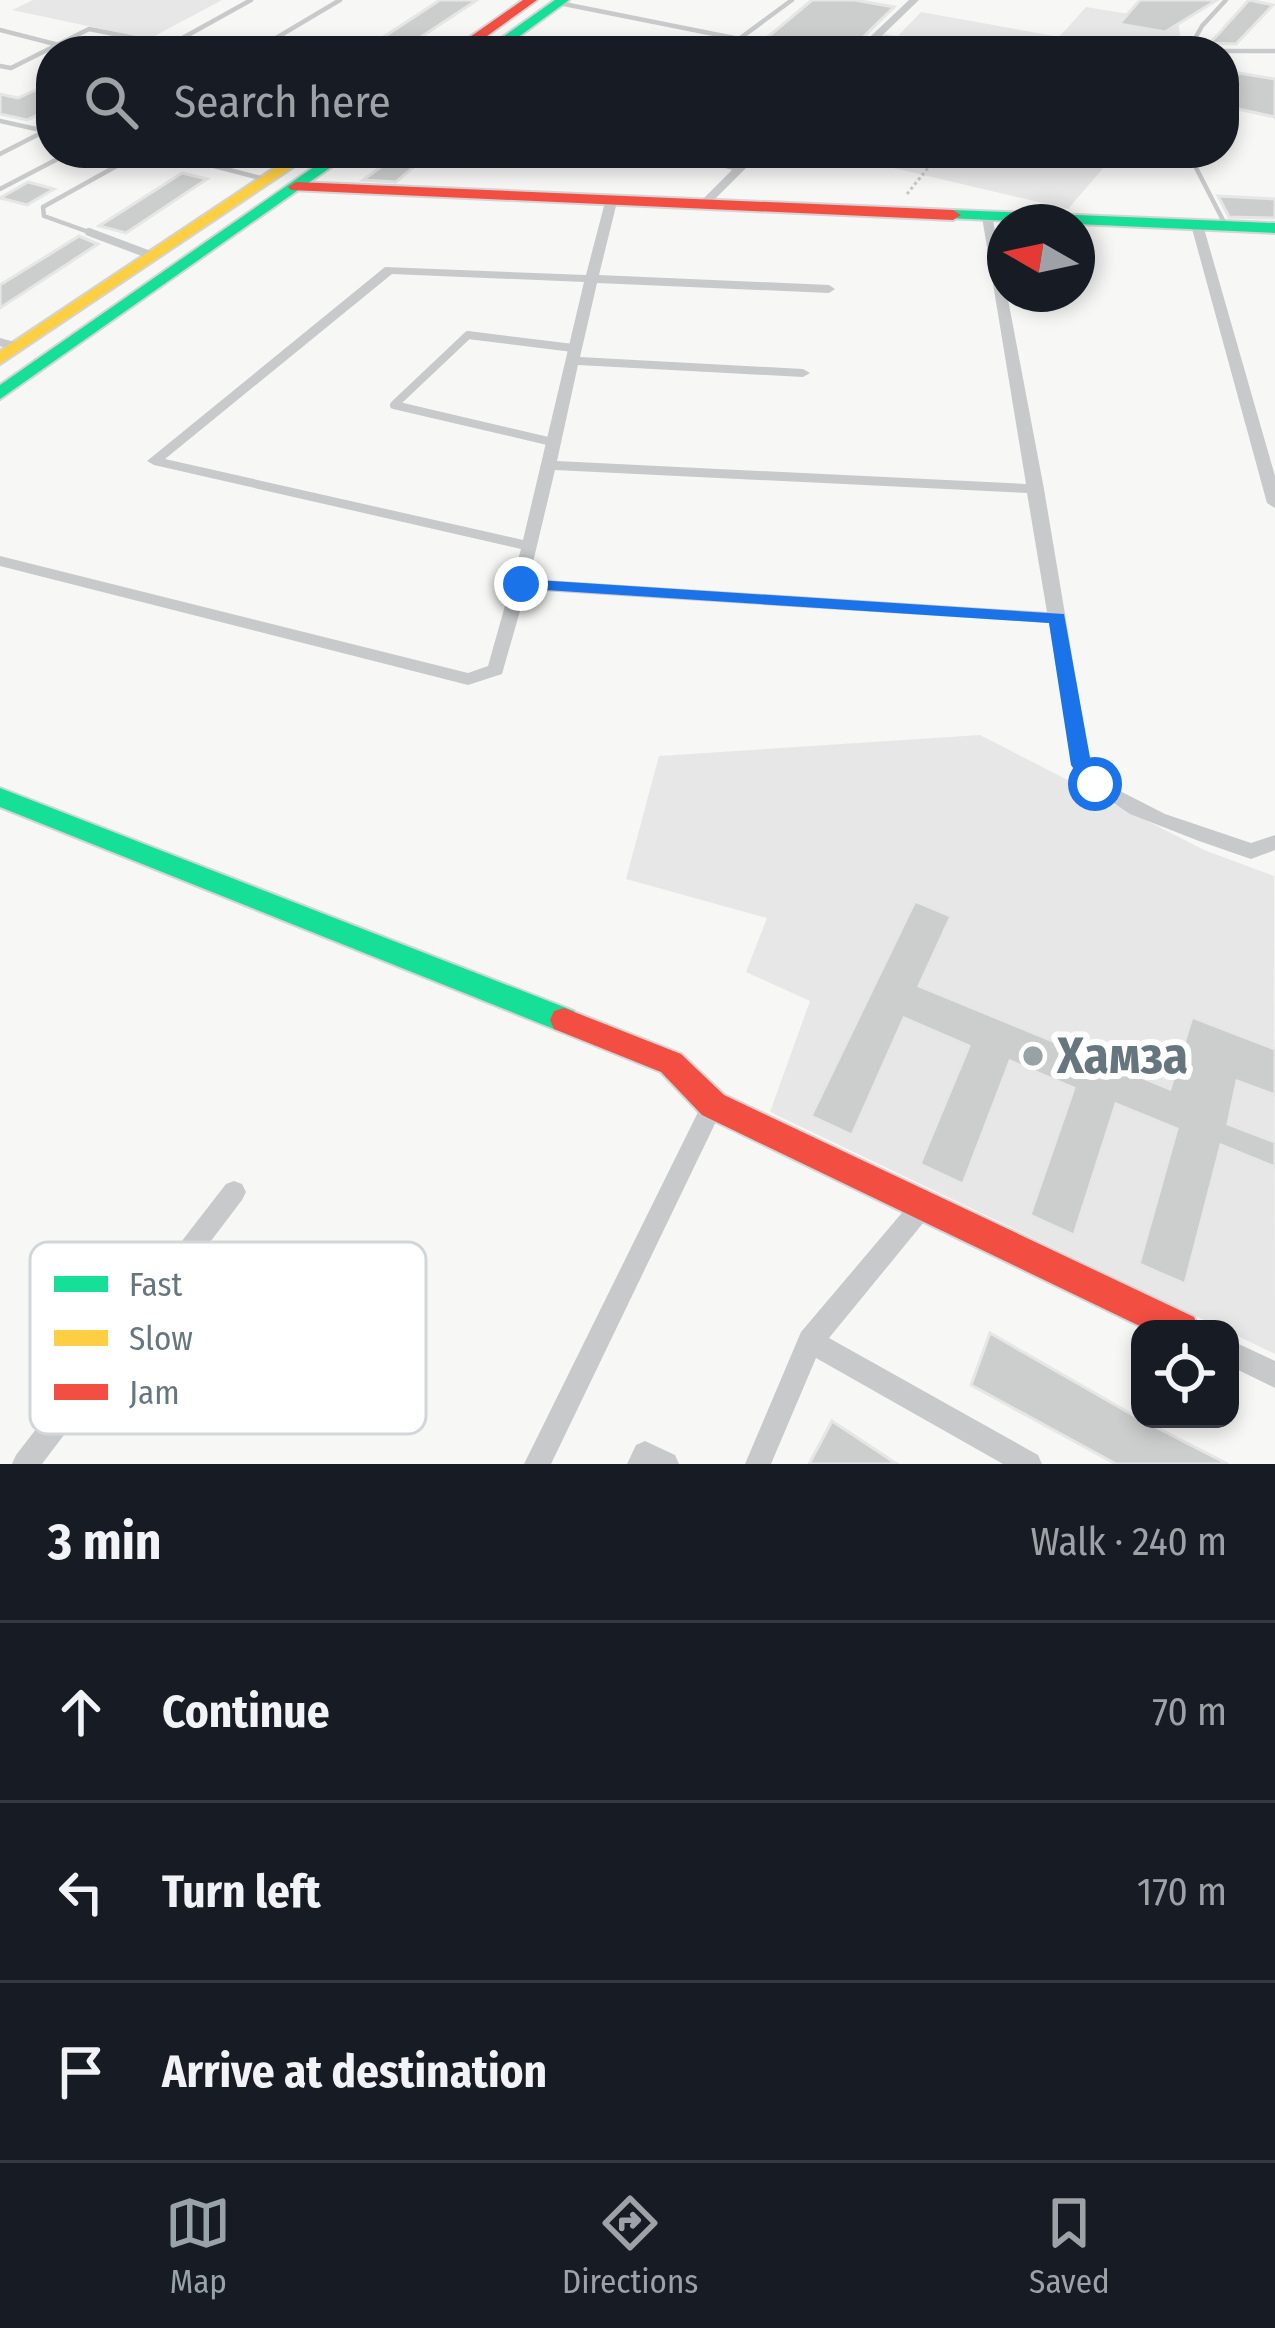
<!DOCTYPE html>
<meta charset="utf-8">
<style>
body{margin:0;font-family:"Fira Sans Condensed",sans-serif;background:#20242c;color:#f1f3f6}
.controls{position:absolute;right:36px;bottom:36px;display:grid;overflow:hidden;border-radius:24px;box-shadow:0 6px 18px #0003}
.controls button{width:108px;height:108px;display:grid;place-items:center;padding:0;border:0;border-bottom:3px solid #363941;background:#171b24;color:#f1f3f6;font:60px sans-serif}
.compass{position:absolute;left:987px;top:204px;width:108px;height:108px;border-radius:50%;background:#171b24;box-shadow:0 6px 18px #0003;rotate:279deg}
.stop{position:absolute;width:36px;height:36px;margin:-27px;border:9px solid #1a73e8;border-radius:50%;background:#fff}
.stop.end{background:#1a73e8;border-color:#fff;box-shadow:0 3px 12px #0008}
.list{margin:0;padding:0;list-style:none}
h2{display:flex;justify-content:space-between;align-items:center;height:156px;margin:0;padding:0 48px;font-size:51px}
h2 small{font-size:39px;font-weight:400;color:#9ea1a6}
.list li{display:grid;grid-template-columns:78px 1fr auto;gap:36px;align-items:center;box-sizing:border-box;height:180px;padding:0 48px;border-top:3px solid #363941}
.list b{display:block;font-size:45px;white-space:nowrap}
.list em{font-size:39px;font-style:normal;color:#9ea1a6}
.icon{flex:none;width:66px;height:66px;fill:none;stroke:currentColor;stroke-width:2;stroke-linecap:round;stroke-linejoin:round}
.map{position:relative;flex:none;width:1275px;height:1464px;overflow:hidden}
.search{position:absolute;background:#171b24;box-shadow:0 6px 18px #0003;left:36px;right:36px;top:36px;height:132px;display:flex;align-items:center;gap:30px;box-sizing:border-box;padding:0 42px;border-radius:48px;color:#9ea1a6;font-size:45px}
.sheet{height:696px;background:#171b24}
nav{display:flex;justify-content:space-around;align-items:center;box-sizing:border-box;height:168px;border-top:3px solid #363941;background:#171b24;font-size:33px;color:#9ea1a6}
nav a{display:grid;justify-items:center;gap:6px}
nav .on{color:#98a3a8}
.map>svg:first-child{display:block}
</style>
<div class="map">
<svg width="1275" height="1464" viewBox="0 0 1275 1464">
<rect width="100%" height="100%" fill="#f7f7f6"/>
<path fill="#e6e7e6" d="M33,0H222L149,39L12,10Z
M1086,7L1178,22L1183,51H865L883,34L898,36L921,12L1059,37Z
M830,153H1116L1068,209Z
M980,735L1204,850L1274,876L1275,1354L770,1112L810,1001L746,972L767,918L626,879L659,756Z"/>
<path fill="#cccece" stroke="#e6e6e6" stroke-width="3" d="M440,0H477L412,43L382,38Z
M812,0H855L894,7L855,45L846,43L845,51H751Z
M1140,0H1217L1165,32L1119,24Z
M1249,0L1273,5L1236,44L1210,43Z
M1239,73L1275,79V117L1224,106V95Z
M51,83V108L27,120L0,114V94L18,98Z
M400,153L424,158L396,182L363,180Z
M182,173L207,179L126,233L99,226Z
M28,182L54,189L27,205L0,198Z
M1218,196L1275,199V218L1229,217Z
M79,236L98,244L0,308V285Z
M915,901L951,916L919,986L1170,1089L1192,1017L1275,1049V1095L1237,1081L1228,1124L1275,1142V1167L1221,1145L1185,1284L1139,1264L1177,1129L1116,1104L1074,1235L1030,1215L1074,1088L1010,1061L963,1184L920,1164L969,1046L904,1018L852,1135L811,1116Z
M990,1333L1140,1419L1228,1464H1116L971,1385Z
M832,1421L897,1464H809Z"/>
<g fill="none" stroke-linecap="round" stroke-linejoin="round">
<defs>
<path id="fast" d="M555,0H569L499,51H483Z
M334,153H351L0,399V385Z
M953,210L1275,223V233L947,218L945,215Z
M0,788L574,1011L578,1020L574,1029L564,1032L554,1029L0,807Z"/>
<path id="slow" d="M297,153H314L0,364V351Z"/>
<path id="jam" d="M523,0H537L466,51H450Z
M296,182L953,210L961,215L953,220L291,190L288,187Z
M564,1008L681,1054L724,1095L1194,1317L1199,1329H1146L702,1115L661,1072L554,1029L550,1020L554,1011Z"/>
</defs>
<use href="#fast" stroke="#d3d4d4" stroke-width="4"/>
<use href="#slow" stroke="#d3d4d4" stroke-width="4"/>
<use href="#jam" stroke="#d3d4d4" stroke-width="4"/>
<path stroke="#c6c7c8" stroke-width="3" stroke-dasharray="3 3" stroke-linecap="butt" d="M907,194L940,153"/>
<path stroke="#c8c9ca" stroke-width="4.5" d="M559,3L739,39L792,0
M0,30L82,51
M1188,48L1223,51
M151,51L199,42L237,51
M254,51L340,0
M343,51L364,41L416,51
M702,51L718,38
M1188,51L1202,26L1226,0
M1224,51H1275
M0,66L11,68L89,29L170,45L251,0
M46,78L51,75
M1224,114L1230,116L1224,123
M0,121L45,131L0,154
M164,153L268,180
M676,153L738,169
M1198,153L1192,160L1226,226
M0,189L69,153
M97,235L44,216L43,207L140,153"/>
<path stroke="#c8c9ca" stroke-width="8" d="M89,232L153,256
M0,342L18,347
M552,442L394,405L468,335L573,348"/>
<path fill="#c8c9ca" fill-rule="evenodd" d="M909,0H919L866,51H855Z
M749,153H761L707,207H699V203Z
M611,199L617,202L599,275L829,285L835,289L829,293L597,283L580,357L803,369L810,373L803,377L578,365L557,461L1026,484L982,217L992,215L1044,489L1090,763L1122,792L1165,814L1251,843L1275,835V850L1251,859L1199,841L1130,814L1090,787L1072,765L1049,623L526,590L502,674L468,685L0,566V556L468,673L488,666L521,549L154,465L147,461L385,267L586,275L605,202ZM392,274L584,282L523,540L165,459ZM555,470L1027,493L1047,612L529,579Z
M1193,222L1203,225L1275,476V508L1267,503L1191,225Z
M713,1095L721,1098L724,1105L551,1464H524L705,1098Z
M234,1181L242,1184L246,1192L242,1200L42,1464H12L16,1455L226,1184Z
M925,1192L933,1195L937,1203L933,1211L829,1338L1038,1455L1042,1464H1003L816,1358L771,1464H745L801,1332L917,1195Z
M1230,1340L1275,1361V1388L1230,1366Z
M645,1441L675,1455L679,1464H627L636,1445Z"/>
<use href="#fast" fill="#16e098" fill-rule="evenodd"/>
<use href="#slow" fill="#ffcf43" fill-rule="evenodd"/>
<use href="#jam" fill="#f24e42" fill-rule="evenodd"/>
</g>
<path fill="#1a73e8" d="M521,579L1064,614L1091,763L1105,784L1102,789H1088L1071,765L1049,623L515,588V580Z"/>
<circle fill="#98a3a8" stroke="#fff" stroke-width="4.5" cx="1033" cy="1056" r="12"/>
<g text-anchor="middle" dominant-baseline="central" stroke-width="12" stroke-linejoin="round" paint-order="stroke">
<g font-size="51" font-weight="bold" fill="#65767e" stroke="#fff" text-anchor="start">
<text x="1057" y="1056">Хамза</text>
</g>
</g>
<rect x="30" y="1242" width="396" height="192" rx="18" fill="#fff" stroke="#d1d6d8" stroke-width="3"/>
<rect x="54" y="1276" width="54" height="16" fill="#16e098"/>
<rect x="54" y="1330" width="54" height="16" fill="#ffcf43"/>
<rect x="54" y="1384" width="54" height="16" fill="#f24e42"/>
<g font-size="33" fill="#65767e">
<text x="129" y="1296">Fast</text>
<text x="129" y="1350">Slow</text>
<text x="129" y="1404">Jam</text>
</g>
</svg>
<div class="controls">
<button><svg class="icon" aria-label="locate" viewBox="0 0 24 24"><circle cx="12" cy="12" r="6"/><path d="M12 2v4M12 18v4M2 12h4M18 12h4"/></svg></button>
</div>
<svg class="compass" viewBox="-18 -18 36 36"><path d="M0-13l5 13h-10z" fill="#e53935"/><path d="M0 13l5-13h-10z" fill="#9ea1a6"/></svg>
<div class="stop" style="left:1095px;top:784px"></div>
<div class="stop end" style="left:521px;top:584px"></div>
<div class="search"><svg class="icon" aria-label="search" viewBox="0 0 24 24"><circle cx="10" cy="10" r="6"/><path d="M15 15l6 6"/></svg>Search here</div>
</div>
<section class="sheet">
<h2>3 min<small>Walk · 240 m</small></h2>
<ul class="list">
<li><svg class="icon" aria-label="ahead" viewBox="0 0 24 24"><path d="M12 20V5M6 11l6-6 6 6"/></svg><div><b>Continue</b></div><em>70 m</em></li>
<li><svg class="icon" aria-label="left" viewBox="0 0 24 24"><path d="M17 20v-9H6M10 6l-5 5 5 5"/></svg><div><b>Turn left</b></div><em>170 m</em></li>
<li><svg class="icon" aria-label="arrive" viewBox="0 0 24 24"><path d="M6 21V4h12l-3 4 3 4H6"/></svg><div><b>Arrive at destination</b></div></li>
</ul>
</section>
<nav>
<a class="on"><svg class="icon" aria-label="map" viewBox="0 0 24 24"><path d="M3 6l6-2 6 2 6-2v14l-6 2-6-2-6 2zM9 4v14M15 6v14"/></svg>Map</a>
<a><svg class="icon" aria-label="directions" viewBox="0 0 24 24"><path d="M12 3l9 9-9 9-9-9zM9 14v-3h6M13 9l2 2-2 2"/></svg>Directions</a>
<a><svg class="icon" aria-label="saved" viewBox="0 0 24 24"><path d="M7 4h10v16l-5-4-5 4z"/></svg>Saved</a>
</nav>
